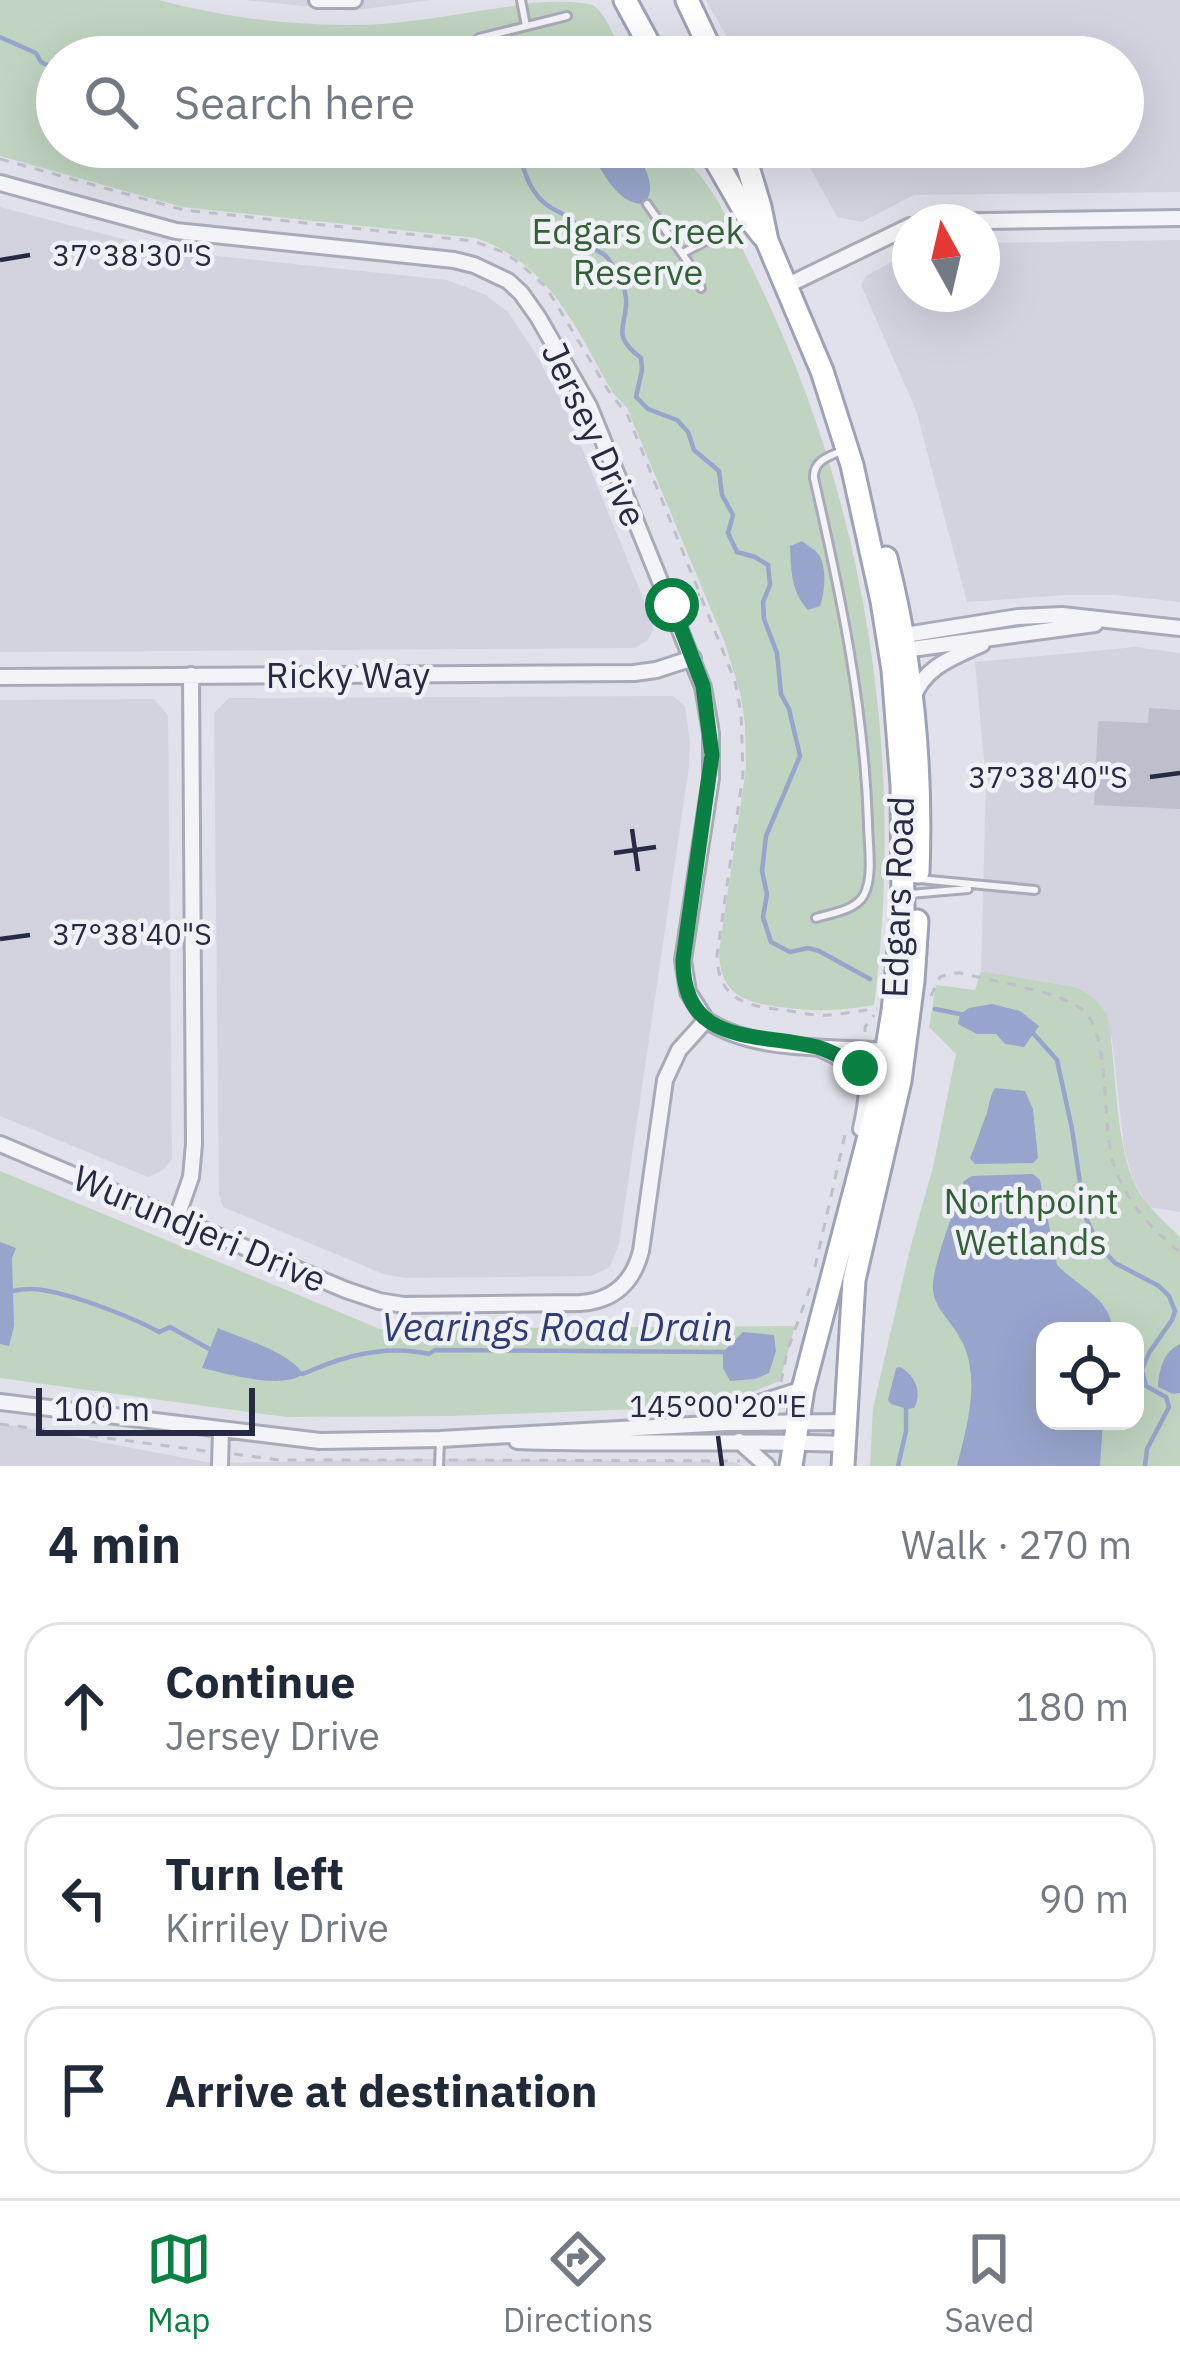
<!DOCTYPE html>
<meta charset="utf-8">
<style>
body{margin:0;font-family:"IBM Plex Sans",sans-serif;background:#f2f2f3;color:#1f2937}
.controls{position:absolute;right:36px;bottom:36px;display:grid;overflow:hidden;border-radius:24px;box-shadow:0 12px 48px #0002}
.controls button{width:108px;height:108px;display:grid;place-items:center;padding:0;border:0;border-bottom:3px solid #e0e1e3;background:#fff;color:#1f2937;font:60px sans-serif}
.compass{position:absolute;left:892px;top:204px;width:108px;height:108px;border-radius:50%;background:#fff;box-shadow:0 12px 48px #0002;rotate:352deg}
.scale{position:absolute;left:36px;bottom:30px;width:219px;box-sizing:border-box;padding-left:12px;border:6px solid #272a43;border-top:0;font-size:33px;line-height:42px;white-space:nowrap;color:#272a43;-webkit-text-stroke:9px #f0f1f7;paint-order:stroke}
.stop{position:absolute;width:36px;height:36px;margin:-27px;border:9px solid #0b8043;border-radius:50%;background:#fff}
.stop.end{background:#0b8043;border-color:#fff;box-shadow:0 3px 12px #0008}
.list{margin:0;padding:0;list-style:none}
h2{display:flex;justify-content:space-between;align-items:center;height:156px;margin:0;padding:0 48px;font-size:51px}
h2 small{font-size:39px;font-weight:400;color:#747a83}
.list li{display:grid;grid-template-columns:78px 1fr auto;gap:36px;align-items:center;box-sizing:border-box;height:168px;margin:0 24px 24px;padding:0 24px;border:3px solid #e0e1e3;border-radius:36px}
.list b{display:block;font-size:45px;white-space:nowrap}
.list p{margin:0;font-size:39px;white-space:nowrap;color:#747a83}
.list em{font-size:39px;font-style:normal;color:#747a83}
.icon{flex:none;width:66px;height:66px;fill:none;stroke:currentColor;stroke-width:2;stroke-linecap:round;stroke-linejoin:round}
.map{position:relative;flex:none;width:1180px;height:1466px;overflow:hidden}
.search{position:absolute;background:#fff;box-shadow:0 12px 48px #0002;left:36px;right:36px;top:36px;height:132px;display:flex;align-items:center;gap:30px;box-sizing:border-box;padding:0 42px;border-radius:66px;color:#747a83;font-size:45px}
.sheet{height:732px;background:#fff}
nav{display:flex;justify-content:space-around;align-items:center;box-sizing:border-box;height:168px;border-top:3px solid #e0e1e3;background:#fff;font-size:33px;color:#747a83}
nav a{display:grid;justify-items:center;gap:6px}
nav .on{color:#0b8043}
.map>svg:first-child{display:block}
</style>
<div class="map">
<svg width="1180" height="1466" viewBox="0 0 1180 1466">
<rect width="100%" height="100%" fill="#e0e1ea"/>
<path fill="#d2d3df" d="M247,0H431L350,11Z
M706,0H1180V192L914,195L862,222L837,217L799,147H1123V57H738Z
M0,207L169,251L447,280L484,294L508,312L536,354L568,414L652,620L653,630L648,640L635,648L0,652Z
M1180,240V602L1115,595H1066L967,602L916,410L861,285L866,276L910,252V294H982V243Z
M1136,647L1180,653V1212L1149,1207L1134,1182L1124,1148L1112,1038L1076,987L981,971L986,781L975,662Z
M673,696L685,706L690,743L689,766L619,1244L610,1267L591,1276L407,1278L386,1275L223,1207L219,1195L214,713L229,698Z
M154,699L168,715L172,1159L163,1170L148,1177L0,1116V700Z
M0,1423L211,1463L429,1459L733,1462L743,1466H0Z"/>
<path fill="#c0d4c1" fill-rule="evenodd" d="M0,0H159C218,16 284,25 345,25C401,26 458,13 513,6C534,1 575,0 593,5C607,15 616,42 624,57H57V147H677C690,164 705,180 716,198C731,224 744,252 757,279C866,502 906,759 874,1005C837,1011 818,1012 780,1007C742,1002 720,994 719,951L746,769L745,725L741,696L725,643L627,408L613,393C575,328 552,265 476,238L182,207L0,156Z
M981,971L1076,987L1094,998L1107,1014C1117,1065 1114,1133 1133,1180C1142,1203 1163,1220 1180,1237V1466H870L873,1408L910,1249L933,1167L956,1054L929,1027L936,985L975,990ZM1045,1331H1135V1421H1045Z
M0,1171L380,1329L795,1326L780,1381L718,1406L452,1416L286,1417L0,1378Z"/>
<path fill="#98a4cc" d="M587,147H633C643,165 659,186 644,204C616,205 601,167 587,147Z
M802,541C808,546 815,549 819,555C827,568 825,592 820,606L808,610C791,592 791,569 790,546Z
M992,1004L1020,1011L1039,1026L1024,1047L1005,1044L996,1034H977L958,1024L960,1014L969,1008Z
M995,1088L1025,1091L1033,1109L1038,1158L1033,1163L975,1164L970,1158C976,1144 980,1131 985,1118C990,1107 988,1099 995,1088Z
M1033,1174L1040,1180L1057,1265C1078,1287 1110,1297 1113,1331H1045V1421H1103L1100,1466H957C967,1426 982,1376 960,1338C952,1322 934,1308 933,1290C931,1268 956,1206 964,1181L972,1176Z
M0,1242L16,1248L12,1258L14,1326L9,1346L0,1344Z
M218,1328C243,1339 290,1352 303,1374C282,1390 228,1374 202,1368Z
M743,1332L774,1335L776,1351L769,1373L755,1379L730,1381L723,1368V1352Z
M1180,1344V1393L1173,1394L1158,1387C1159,1370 1163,1352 1180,1344Z
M900,1367C915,1375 923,1393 914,1408L907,1409L891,1404L888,1400L896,1368Z"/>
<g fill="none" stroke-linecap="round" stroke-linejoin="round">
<path stroke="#98a4cc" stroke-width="4.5" d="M0,37L36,53L41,62L57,70
M514,147L518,150C524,171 530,195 550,207C559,213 566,214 574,222C579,229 583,240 590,246C599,253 605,252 611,263C617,272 625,287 626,298C628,326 609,334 641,358L642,370L636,397L648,409L677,420L688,432L694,450L719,471L722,495L733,515L728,533L737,552L755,557L768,565L770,585L763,602L764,619L777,653L781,694L789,709L800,756L766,836L762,871L767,894L763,917L771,942L790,952L808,948L819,951L870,979
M935,1009L965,1015
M1028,1032L1033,1033L1057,1060L1072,1129L1085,1216L1099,1246L1115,1263L1159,1286L1169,1296L1175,1311L1172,1320L1149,1353L1142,1370L1146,1386L1166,1397L1169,1407L1147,1449L1145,1466
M0,1293C9,1292 20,1289 29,1289C59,1288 132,1317 159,1332L170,1327L213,1351
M299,1373L303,1374C342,1356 386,1344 429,1354L435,1350L725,1352
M898,1466L906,1431V1403"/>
</g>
<path fill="#bdbfcd" d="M1149,708L1180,710V809L1094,805L1098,721L1148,723Z"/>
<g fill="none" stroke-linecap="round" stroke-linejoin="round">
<defs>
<path id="lane" d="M521,0L526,26
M479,38L567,16
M647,204L688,262L701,288
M683,253L745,220
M919,879L1035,890
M910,894L968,889
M816,918C831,913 855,911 864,895C874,875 868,845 868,822C864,705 840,592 814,478C813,460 830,456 844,450
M439,1466L440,1440"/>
<path id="street" d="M317,0H354
M0,183L176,231L454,260L474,265L508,281L521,293L538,317L589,406L703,687L711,733V778L683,960L688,992L706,1020L679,1050L665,1080L641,1251C633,1283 613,1301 580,1303L404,1305L379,1301L346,1290L0,1144
M920,222L1180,218
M786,286L910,226
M899,636L1018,617L1062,615L1180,628
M897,651L1095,624
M0,677L634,673L656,670L693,658
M913,699C923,667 954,657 982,644
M706,1020C757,1053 828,1046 886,1051L893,1056
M819,1048C869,1071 873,1072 861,1129
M177,1217L191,1177L194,1144L191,675
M0,1402L320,1441L440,1439L727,1423L847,1422
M727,1423L756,1404L803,1389
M517,1441C627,1445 736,1440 846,1444
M739,1441L767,1466
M220,1466L221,1430"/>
<path id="primary" d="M625,0L656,57
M687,0L714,57
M708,147L748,217L763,236
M742,147L760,207L767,241L822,371L852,465L882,601L893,670L902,785L903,912L893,1011L878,1102L803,1389L791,1466
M886,558C912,660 922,767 918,872
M843,1466L854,1280L900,1081L913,981L917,921"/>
</defs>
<use href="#lane" stroke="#a8aab8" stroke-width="12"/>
<use href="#street" stroke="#a8aab8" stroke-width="20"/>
<use href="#primary" stroke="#9ea2b6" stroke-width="27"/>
<path stroke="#bebfc9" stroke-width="3" stroke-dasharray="9 9" stroke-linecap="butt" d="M0,159L184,210L473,241L503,252L518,262L546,287L608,390L628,416L735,681L741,713L743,774L717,955C718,1004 751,1006 790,1011C803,1013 816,1016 829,1015C845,1014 861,1010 877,1009
M681,601L700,594
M931,996L940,977L951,973H960C991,981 1061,991 1084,1011C1109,1033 1103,1120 1111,1155C1121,1195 1148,1227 1180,1252
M865,1032V1027L874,1015
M815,1267L846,1130
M781,1382L787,1352L810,1288
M0,1424L206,1451
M234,1454L279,1460H428
M449,1460L740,1461"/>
<use href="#lane" stroke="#f3f3f8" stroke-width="6"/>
<use href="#street" stroke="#f3f3f8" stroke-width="14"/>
<use href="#primary" stroke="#fff" stroke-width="21"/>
</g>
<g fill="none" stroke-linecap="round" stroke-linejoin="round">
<path stroke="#0b8043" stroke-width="15" d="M672,605L703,686L712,755L683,960C683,1047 757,1032 817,1047C831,1051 847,1060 860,1068"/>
</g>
<path fill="none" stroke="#272a43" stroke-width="4.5" d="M0,260L30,255M1150,777L1180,773M632,829L638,871M614,853L656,847M0,939L30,935M718,1436L722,1466"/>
<g text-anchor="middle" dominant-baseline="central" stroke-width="9" stroke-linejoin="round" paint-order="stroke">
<g font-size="36" fill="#345f37" stroke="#f0f1f7">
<text x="638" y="230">Edgars Creek<tspan x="638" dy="41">Reserve</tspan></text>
<text x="1031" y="1200">Northpoint<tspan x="1031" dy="41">Wetlands</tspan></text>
</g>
<g font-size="36" fill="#272a43" stroke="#f0f1f7">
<text transform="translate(595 434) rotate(65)">Jersey Drive</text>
<text x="348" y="674">Ricky Way</text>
<text transform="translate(897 897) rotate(-88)">Edgars Road</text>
<text transform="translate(200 1228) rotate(23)">Wurundjeri Drive</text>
</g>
<g font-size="39" font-style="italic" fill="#2f3c79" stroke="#f0f1f7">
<text x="557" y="1326">Vearings Road Drain</text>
</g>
</g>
<g font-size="30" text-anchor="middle" fill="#272a43" stroke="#f0f1f7" stroke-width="9" stroke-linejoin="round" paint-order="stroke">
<text x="132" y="266">37°38'30"S</text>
<text x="1048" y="788">37°38'40"S</text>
<text x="132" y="945">37°38'40"S</text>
<text x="718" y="1417">145°00'20"E</text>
</g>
</svg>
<div class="controls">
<button><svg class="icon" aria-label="locate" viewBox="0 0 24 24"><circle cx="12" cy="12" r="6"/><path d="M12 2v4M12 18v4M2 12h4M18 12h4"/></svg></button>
</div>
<svg class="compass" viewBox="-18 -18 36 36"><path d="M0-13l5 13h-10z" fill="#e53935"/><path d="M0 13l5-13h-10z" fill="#747a83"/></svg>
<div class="scale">100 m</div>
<div class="stop" style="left:672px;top:605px"></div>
<div class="stop end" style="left:860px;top:1068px"></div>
<div class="search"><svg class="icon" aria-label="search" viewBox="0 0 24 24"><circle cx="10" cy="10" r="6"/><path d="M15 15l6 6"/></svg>Search here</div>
</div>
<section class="sheet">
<h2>4 min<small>Walk · 270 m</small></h2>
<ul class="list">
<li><svg class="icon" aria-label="ahead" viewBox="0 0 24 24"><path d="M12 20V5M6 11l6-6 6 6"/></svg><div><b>Continue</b><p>Jersey Drive</p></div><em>180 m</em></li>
<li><svg class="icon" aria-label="left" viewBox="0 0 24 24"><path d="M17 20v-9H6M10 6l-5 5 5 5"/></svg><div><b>Turn left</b><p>Kirriley Drive</p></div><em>90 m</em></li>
<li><svg class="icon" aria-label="arrive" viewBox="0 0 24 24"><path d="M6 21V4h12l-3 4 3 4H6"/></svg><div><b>Arrive at destination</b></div></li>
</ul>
</section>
<nav>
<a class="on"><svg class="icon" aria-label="map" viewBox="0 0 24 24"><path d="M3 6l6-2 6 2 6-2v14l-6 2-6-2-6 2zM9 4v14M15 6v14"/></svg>Map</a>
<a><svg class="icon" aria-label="directions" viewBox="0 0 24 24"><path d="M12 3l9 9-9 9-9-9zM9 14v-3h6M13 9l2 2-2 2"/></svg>Directions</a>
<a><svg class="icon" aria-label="saved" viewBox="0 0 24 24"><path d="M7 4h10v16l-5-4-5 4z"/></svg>Saved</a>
</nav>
